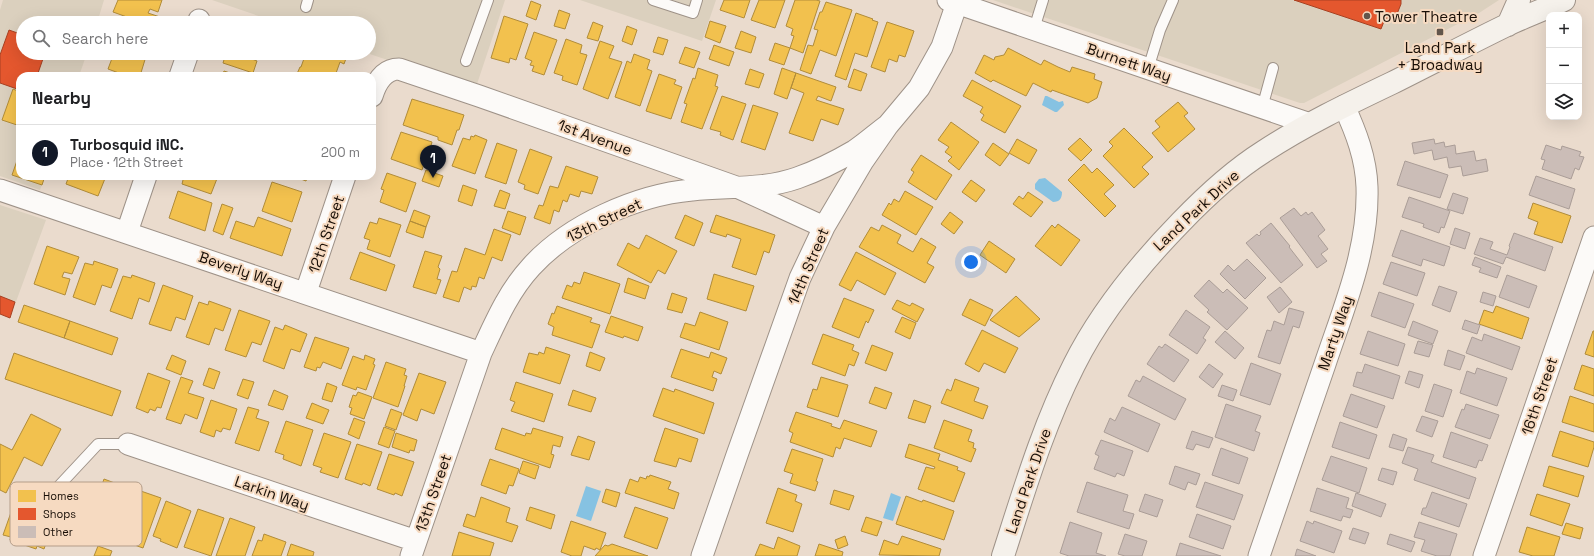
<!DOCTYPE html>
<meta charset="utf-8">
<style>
body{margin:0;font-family:"Space Grotesk",sans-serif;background:#f6f6f6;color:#202124}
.controls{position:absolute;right:12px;top:12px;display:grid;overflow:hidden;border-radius:8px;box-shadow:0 4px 16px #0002}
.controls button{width:36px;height:36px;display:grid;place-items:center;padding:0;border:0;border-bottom:1px solid #e0e0e0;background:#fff;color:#202124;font:20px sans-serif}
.you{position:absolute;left:971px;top:262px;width:14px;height:14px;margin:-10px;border:3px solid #fff;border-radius:50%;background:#1a73e8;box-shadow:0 0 0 6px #1a73e833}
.badge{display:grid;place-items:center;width:26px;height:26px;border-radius:50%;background:#111827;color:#fff;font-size:13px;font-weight:700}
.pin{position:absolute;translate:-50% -33px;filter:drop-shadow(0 1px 2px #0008)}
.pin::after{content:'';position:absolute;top:21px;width:14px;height:12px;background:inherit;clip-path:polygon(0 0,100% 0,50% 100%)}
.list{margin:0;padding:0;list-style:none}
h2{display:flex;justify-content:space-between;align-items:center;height:52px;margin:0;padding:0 16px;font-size:17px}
h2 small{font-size:13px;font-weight:400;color:#757577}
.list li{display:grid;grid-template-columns:26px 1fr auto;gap:12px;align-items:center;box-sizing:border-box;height:56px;padding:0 16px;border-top:1px solid #e0e0e0}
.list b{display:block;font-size:15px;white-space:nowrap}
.list p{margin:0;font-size:13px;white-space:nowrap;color:#757577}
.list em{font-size:13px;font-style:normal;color:#757577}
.icon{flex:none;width:22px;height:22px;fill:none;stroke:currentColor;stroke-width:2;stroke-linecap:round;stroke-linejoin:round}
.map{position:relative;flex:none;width:1594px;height:556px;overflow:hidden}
.search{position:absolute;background:#fff;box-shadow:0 4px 16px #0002;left:16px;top:16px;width:360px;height:44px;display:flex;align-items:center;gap:10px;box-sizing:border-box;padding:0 14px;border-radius:22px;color:#757577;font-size:15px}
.panel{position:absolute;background:#fff;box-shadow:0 4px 16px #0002;left:16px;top:72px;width:360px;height:108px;border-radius:12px}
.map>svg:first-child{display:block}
</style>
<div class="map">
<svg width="1594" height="556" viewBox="0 0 1594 556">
<rect width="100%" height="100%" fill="#eadbcd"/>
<path fill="#dbd0be" d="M3,0H104L97,23H23V53H87L79,76H20V176H45L40,190L0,176V10Z
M212,0H505L475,90L367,53H369V23H279Z
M580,0H716L702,41Z
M993,0H1499L1479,13L1446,30L1304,103H1300Z
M0,205L46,220L10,318L0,314Z"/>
<path fill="#86c2e2" d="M1045,96H1047L1059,102L1063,101L1064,105L1057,112H1055L1042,105Z
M1045,178L1062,192C1062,198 1060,202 1053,202L1035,189V184L1039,179Z
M586,486L601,491L591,521L576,516Z
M891,493L901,497L893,521L883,518Z"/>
<path fill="#f2c14e" stroke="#b18c39" d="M118,0H162L158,12L150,9L148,13L160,17L158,23H137L138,21L113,12Z
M724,0H750L744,18L720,10Z
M759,0H785L775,28L751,20Z
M795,0H816L820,1L803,53L790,48L794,36L791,35L793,29L786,26Z
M531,1L541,5L536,20L526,16Z
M826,2L852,10L836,56L820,50L811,74L800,70L808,45L813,46L818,30L814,29L820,12H822Z
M559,10L570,14L565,29L554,26Z
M856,13L873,19L872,20L878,22L867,57L855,53L846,80L835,76Z
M504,16L528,24L516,60L510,58L509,63L491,58Z
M710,21L726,26L720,43L705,37Z
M593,22L603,26L598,41L587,38Z
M887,22L914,31L905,57L899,55L897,62L889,59L885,72L871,67Z
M627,26L637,30L632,45L622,41Z
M741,31L756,37L751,53L735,48Z
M534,32L557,40L544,75L532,71L534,66L530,65L532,61L525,58Z
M658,37L668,40L663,55L653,52Z
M566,39L582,45L580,53L587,55L577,85L562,80L563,76L554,73Z
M600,41L614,46L609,58L622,62L608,99L583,89Z
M775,43L790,48L784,65L769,60Z
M714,45L734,52L729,66L709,59Z
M685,47L700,52L694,68L679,63Z
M1008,48L1041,65L1044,60L1058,67L1070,72L1072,67L1095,74L1094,79L1102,82L1097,98L1088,103L1052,90L1051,92L1033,83L1026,96L993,80L991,82L975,73L984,55L994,60L995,57L1004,55Z
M114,53H147L140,76H127L108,69Z
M226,53H254L252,59L257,61L253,73L223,63Z
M306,53H348L344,64L340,62L335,76H296L300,67H301Z
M634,54L650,60L647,69L652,71L640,106L615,97L627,61L631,63Z
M698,68L718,75L715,86L718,87L702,129L681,122L687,104L684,103L693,78L695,79Z
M782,68L796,73L787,99L774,94Z
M750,69L764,74L759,88L745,84Z
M854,69L867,74L861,91L848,87Z
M224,71L239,76H222Z
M796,73L836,87L831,101L818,96L816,100L844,109L838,125L821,119L813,141L789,133L804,93L791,88Z
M659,74L676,80L674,84L682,87L671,119L646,111Z
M972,80L1021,106L1005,133L981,120L984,115L980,112L983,107L963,96Z
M13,89L20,92V126L2,120Z
M722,96L746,104L733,140L720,135L721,132L710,129Z
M412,99L464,115L459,130H457L452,145L438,140V137L403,125Z
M1178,102L1188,113L1184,116L1195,129L1168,152L1152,133L1160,127L1155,121Z
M753,105L778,113L765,150L741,142Z
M951,122L979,142L959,170L948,161L952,157L945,152L949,147L938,140Z
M1124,128L1153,157L1142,167L1149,174L1134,188L1103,156L1113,146L1109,142Z
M401,132L432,142L429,153L436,156L432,167L424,164L422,170L391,159Z
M475,135L487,140L475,174L452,166L463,138L470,140L471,136L474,137Z
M1080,138L1092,150L1081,161L1068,149Z
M1017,139L1037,150L1029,164L1009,153Z
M497,143L517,150L506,184L485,177Z
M993,143L1009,154L1000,166L985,155Z
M530,149L552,157L538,194L524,189L525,185L518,182Z
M20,152V176H45L42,185L12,175Z
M921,155L952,175L936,200L908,182L914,172L911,170Z
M1084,164L1092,173L1097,168L1114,185L1104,194L1116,206L1105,217L1068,180Z
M566,166L598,177L592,194L581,191L579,197L570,194L567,202L563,200L559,212L554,210L550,224L534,218L539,205L543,206L550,186L558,188Z
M426,170L443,176L439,187L422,181Z
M387,173L416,183L406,212L380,202L384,190L381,189Z
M69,176H106L98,196L66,184Z
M184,176H218L211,194L182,184Z
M293,176H308L306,181Z
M971,180L985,190L976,202L962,192Z
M272,182L302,192L292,222L262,211Z
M463,185L477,190L472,206L458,201Z
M500,190L510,194L505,209L494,206Z
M178,191L212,203L205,231L169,218Z
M905,191L933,207L916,235L882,215L889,203L891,205L894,199L899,202Z
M1028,192L1043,202L1031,217L1013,204L1019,196L1023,199Z
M1533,203L1571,216L1562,243L1534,234L1538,222L1528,218Z
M222,204L233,208L223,235L213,231Z
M414,210L430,216L426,227L410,221Z
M508,211L526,217L520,235L502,228Z
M950,212L963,222L954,234L941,224Z
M685,215L703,223L694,246L675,238Z
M716,215L775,235L769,253L764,251L756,275L732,267L741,239L727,234L726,237L710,232Z
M258,217L291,229L282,256L230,238L236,221L254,227Z
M379,218L401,225L390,257L367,249L370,240L364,238L370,222L377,224Z
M410,221L426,227L423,238L406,232Z
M1058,224L1080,240L1061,266L1035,246L1052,225L1055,228Z
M882,225L901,235L897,243L913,252L921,238L936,247L927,263L934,267L925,283L859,247L871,227L879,231Z
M494,229L511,235L502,261L492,257L484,279L479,277L476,287L472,286L471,290L464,287L459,302L443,297L452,271L457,272L465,248L485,255Z
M646,235L677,251L665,274L658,270L651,283L617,265L628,243L639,249Z
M989,241L1015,259L1006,273L980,255Z
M47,246L79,257L72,274L64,272L62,277L70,279L65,295L34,284Z
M425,251L442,256L438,267L440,269L437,279L441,280L436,294L413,287Z
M360,252L395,265L386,291L350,279Z
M856,252L896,273L885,295L857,280L851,291L839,285Z
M94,261L118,269L111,288L102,285L95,305L73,297L85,263L93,265Z
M584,272L620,284L610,314L562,298L567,285L572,287L574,282L580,284Z
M714,274L754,286L746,311L707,299Z
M132,275L155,283L149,302L139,298L132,319L110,311L123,276L131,278Z
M628,278L649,286L645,299L624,292Z
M163,285L193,296L185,320L176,317L171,331L149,324Z
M672,293L687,298L682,313L667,309Z
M1016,296L1040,319L1019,337L990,320Z
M844,298L874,310L868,323L866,321L859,338L832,327Z
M970,299L993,310L985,326L962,315Z
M897,300L910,306L912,303L924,309L917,322L892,309Z
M209,301L231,309L223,331L215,328L209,345L186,337L199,302L208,305Z
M24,305L70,321L64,338L18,322Z
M557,306L592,318L590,322L600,325L592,348L552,335L554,327L548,324L552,313L554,314Z
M1496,306L1529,318L1522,339L1479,324L1484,310L1493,313Z
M239,310L270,321L261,345L252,342L246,357L225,350Z
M700,312L728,322L719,350L680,337L685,323L695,326Z
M611,316L643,327L638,341L624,336L623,338L605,332Z
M902,317L916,323L910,339L895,332Z
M70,321L118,338L112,355L64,338Z
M285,325L307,334L300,352L291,349L284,369L263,361L275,327L283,330Z
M982,330L1018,348L1005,373L984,363L979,372L965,364Z
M1593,331H1594V357L1585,354Z
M823,334L854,345L852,350L859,353L854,366L849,364L845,376L812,364Z
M315,337L349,348L341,369L323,362L320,368L317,367L316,371L304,367Z
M872,345L893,353L886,371L865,363Z
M546,347L570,355L560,384L523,372L529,353L538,355L539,352L544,354Z
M681,349L709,358L711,352L727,358L721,374L714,371L712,377L717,379L713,391L671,377Z
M590,352L605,358L600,371L586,366Z
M14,353L121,391L112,416L5,379Z
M172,355L186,361L181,375L166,369Z
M365,355L375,359L373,364L375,365L366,390L357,387L356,390L342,385L353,356L364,360Z
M386,362L406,369L404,375L407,376L404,386H405L398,407L373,398Z
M1582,365L1594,369V396L1574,389Z
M209,368L220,372L214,389L203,385Z
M148,373L170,381L161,408L157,407L155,411L150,409L148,413L136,408Z
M419,373L446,382L434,414L421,409L417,421L403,415Z
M181,377L193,381L188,393L204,398L197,419L185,414L181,424L166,419Z
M821,377L848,385L838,417L807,407L813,389L817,390Z
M243,379L254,382L248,399L237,395Z
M955,379L979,388L974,401L988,406L983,419L941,403L947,389L951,391Z
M516,382L553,394L544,422L511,411L515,402L510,400Z
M327,383L337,387L332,402L322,399Z
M875,387L892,393L886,409L869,403Z
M663,388L674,392L675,389L714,403L704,434L653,416Z
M274,390L288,396L283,410L268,405Z
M573,390L596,398L591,412L568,405Z
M358,392L372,397L364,419L350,414L352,408L349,407L353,395L356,396Z
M1570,396L1594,404V432L1562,422Z
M211,400L237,409L230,430L223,428L221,432L216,430L214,437L200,432Z
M914,400L931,406L925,423L908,418Z
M312,403L329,410L323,424L306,418Z
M248,407L259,410L256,418L269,422L259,451L235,443Z
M391,409L402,413L396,430L385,426Z
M796,412L832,424L831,426L840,429L844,420L877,431L871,447L844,438L840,449L836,447L833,457L790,442L793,433L789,431Z
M31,414L61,429L42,466L24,457L6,493L0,490V444L12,450Z
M354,418L365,422L359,439L348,434Z
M944,420L972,430L968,441L974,443L973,448L976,449L971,462L934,448Z
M286,421L313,430L301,466L283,459L284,455L275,452Z
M384,427L395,431L389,448L378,444Z
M502,428L525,436L526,433L531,434L533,428L563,437L560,447L553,445L551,454L554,455L550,468L495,449Z
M665,428L698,439L691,462L679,458L676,467L654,461Z
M1560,431L1594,442V447L1588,467L1552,456Z
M324,433L351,442L338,478L320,472L322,468L313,465Z
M396,433L417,440L414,451L410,450L409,453L392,447Z
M578,436L595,442L589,460L571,455Z
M357,444L382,452L370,486L363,483L362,485L345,479Z
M909,444L940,454L938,460L958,467L957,470L965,473L954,502L918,489L926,467L934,469L935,467L905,457Z
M792,449L823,459L816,481L818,482L815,491L790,483L793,474L784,471Z
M389,454L414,462L402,496L395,493L394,495L377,489Z
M490,459L519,469L513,486L509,485L506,494L481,485Z
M523,461L539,466L535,479L519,473Z
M1549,466L1584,476L1578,497L1543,486Z
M650,475L671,482L668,489L679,493L674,509L625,493L630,479L638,482L640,477L646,479L647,476L649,477Z
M104,479L128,488L122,504L119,502L107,535L87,528Z
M778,488L797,495L795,501L802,504L793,532L766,523Z
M135,489L161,498L143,548L120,540L133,503L130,502Z
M606,489L620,493L616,507L602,502Z
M834,490L854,496L849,510L830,504Z
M1537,494L1570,504L1562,526L1530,515Z
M906,496L922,502L923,500L954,511L944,540L896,524Z
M481,497L510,508L506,522L518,526L512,542L463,526L467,514L475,517Z
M166,501L191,511L177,548L160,541L161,539L153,536Z
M14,504L27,508L24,518L39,524L42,514L55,518L44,549L37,546L36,549L10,540L11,537L3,535Z
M530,507L555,515L551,529L526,520Z
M635,507L668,518L657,549L624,537Z
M198,509L224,518L211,556L184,547Z
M866,517L882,522L877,536L861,531Z
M230,518L255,527L245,556H216Z
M571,521L606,533L600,550L596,548L595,550L584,546L581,556H572L561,552Z
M1566,523L1583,528L1580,539L1562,534Z
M1527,527L1560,537L1554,556H1533L1519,552Z
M459,532L494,543L490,556H452Z
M264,534L286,542L281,556H252L258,540L262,541Z
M845,536L848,545L838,549L835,540Z
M902,536L941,549L939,556L879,555L884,540L898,545Z
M778,537L800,546L797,556H755L760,544L774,549Z
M291,544L314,552L313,556H287Z
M612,544L648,556H595L605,545L608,546Z
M819,544L843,552L842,556H815Z
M98,546L112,551L110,556H94Z"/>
<path fill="#e4572e" stroke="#a74122" d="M1294,0H1401V4L1397,14L1392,17L1385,19L1381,29Z
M9,30L23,35V53H45L37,76H20V90L0,83V55Z
M0,296L15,302L10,318L0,314Z"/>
<path fill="#cbbdb7" stroke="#aa9d97" d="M1434,139L1435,144L1444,142L1445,147L1455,145L1456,154L1474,151L1476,161L1486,159L1488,171L1463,176L1461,166L1449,168L1447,157L1434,160L1432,150L1414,154L1412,143Z
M1546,145L1561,150L1562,146L1581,152L1579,156L1584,157L1579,170L1575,168L1571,179L1542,169L1545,160L1541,159Z
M1405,161L1448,175L1440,198L1397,185Z
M1536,176L1575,189L1569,209L1529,195Z
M1453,193L1468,198L1463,214L1447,209Z
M1409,197L1450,211L1444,228L1441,227L1439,233L1423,227L1424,224L1402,217Z
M1294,208L1301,216L1306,212L1308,215L1312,212L1325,230L1318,236L1328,249L1321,254L1327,261L1317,268L1280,218Z
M1271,223L1290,246L1289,247L1303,265L1281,283L1246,243L1257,234L1259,236L1261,234L1260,232Z
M1455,228L1470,233L1465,249L1450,244Z
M1401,230L1450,247L1444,266L1423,259L1421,266L1392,256Z
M1514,233L1553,247L1545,271L1506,257L1503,264L1474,254L1480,238L1493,242L1490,249L1507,255L1510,247L1509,246Z
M1475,257L1501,267L1497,278L1479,272L1481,268L1472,265Z
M1247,259L1266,278L1245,299L1220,274L1228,265L1234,271Z
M1391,262L1425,273L1417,296L1383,284Z
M1507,275L1537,286L1529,308L1499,297Z
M1209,280L1223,293L1227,289L1248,308L1227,330L1207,312L1209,310L1194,296Z
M1439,286L1457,292L1450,312L1432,305Z
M1280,287L1292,302L1279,313L1267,297Z
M1379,292L1414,304L1405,328L1371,316Z
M1483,292L1496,296L1493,306L1480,302Z
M1289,308L1304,312L1299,328L1293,326L1280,364L1258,357L1267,330L1271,331L1274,321L1284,325Z
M1186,310L1210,327L1203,338L1206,340L1197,354L1169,335Z
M1465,320L1480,325L1477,334L1462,329Z
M1413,321L1438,331L1433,344L1408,335Z
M1225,331L1244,348L1235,359L1215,342Z
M1368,331L1405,344L1398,366L1360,354Z
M1484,334L1520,347L1512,370L1466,353L1472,337L1482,341Z
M1418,341L1433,345L1429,357L1414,353Z
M1165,344L1189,360L1174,382L1147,364L1159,346L1162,348Z
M1448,350L1465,356L1460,370L1444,365Z
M1251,363L1281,374L1270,405L1240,395Z
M1209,364L1223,374L1213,388L1199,377Z
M1365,364L1400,376L1393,399L1353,386L1357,372L1362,373Z
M1477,368L1507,378L1497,406L1460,393L1467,371L1475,374Z
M1409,371L1423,375L1419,388L1405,383Z
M1143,376L1186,399L1175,420L1128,396L1136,380L1140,382Z
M1434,384L1452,390L1443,417L1425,411Z
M1222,385L1237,390L1233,401L1218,396Z
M1351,394L1385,406L1377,428L1343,416Z
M1226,404L1261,416L1255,431L1260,433L1254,451L1215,437Z
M1466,404L1499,415L1490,439L1455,427L1462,409L1464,410Z
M1122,407L1160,424L1148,452L1104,432L1110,418L1115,421Z
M1422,416L1438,421L1432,437L1416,431Z
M1340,422L1377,435L1369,459L1332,447Z
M1192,431L1213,438L1209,448L1196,444L1193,450L1186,448Z
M1451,432L1488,445L1482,461L1479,460L1476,468L1443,457Z
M1393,434L1407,439L1403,451L1389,447Z
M1101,440L1133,451L1124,476L1117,473L1115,477L1094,469L1099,456L1095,454Z
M1408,447L1434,455L1431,462L1476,478L1469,499L1414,480L1418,469L1402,463Z
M1221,448L1248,458L1239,484L1212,475Z
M1331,456L1367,468L1359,493L1322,480Z
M1175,466L1200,474L1196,485L1188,482L1185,490L1169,484Z
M1382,468L1397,472L1393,485L1378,480Z
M1087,482L1128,495L1123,511L1134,514L1129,529L1077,512Z
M1205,482L1243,495L1234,520L1196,507Z
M1317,488L1349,498L1346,508L1353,510L1350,518L1343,516L1341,521L1310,511Z
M1432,492L1467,504L1459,527L1421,514L1423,508H1426Z
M1356,493L1386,504L1381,517L1352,506Z
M1145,494L1163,500L1157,517L1139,511Z
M1197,514L1231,526L1223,549L1189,537Z
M1307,521L1313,524L1314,521L1342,531L1334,553L1300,541Z
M1070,522L1102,533L1096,553L1106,556H1069L1060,553Z
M1419,522L1457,534L1450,556H1437L1421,551L1425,540L1414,537Z
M1353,528L1369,533L1365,544L1349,539Z
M1125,534L1147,541L1142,556H1125L1118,554Z
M1390,534L1415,542L1411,552L1387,544Z
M1180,543L1221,556H1176Z
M1297,549L1316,556H1295Z"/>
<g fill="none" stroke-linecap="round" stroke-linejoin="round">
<defs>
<path id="service" d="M653,0L693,13L697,0
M306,7L308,0
M1034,29L1043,0
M466,61L488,0
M1148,69L1160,30L1173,0
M1262,108L1273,68
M56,489L98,444H128"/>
<path id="minor" d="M948,0L1310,124
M198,23L199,20
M180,76L188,53
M372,96C376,83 383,69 399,69L479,96L739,188L824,227
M0,190L481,353
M127,232L146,176
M306,292L345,176
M128,444L416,541
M411,556L481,353C495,323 508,292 531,267C569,225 636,195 692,190C727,186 763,190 797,178C817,171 837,161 854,151C866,143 877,133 888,125
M702,556L737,455L800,278L824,227L863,161L888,125L919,88L942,47L958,0
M1259,556C1281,492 1303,428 1325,364C1344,307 1369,249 1367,187C1366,158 1356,132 1344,106
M1484,556L1594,237"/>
<path id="secondary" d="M1508,25L1519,0
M1003,556C1024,491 1043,426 1074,365C1101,311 1139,265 1181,222C1206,196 1233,171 1263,152C1304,125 1348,104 1392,83C1430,64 1468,44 1507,25C1526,16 1546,9 1564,0"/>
</defs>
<use href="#service" stroke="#9e9288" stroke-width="12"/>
<use href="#minor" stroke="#9e9288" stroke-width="23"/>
<use href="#secondary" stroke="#9e9288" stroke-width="24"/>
<use href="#service" stroke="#fcfaf8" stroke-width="10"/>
<use href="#minor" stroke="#fcfaf8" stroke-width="21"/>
<use href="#secondary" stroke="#f5f1eb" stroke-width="22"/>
</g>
<g fill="#62564c" stroke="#f6dac1" stroke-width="1.5">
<circle cx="1367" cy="16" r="4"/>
<rect x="1436" y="28" width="8" height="8" rx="2"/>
</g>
<g text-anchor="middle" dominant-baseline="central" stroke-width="4" stroke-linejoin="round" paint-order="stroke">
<g font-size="15" fill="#190f07" stroke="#f6dac1" text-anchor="start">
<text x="1375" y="16">Tower Theatre</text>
<text x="1440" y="47" text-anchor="middle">Land Park<tspan x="1440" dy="17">+ Broadway</tspan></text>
</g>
<g font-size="15" fill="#190f07" stroke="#f6dac1">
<text transform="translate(1129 62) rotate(19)">Burnett Way</text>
<text transform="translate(595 137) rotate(20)">1st Avenue</text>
<text transform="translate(1196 210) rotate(-43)">Land Park Drive</text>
<text transform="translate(604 220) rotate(-26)">13th Street</text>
<text transform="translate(326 234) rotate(-71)">12th Street</text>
<text transform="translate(808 266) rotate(-67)">14th Street</text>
<text transform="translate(241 270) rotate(19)">Beverly Way</text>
<text transform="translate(1335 333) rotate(-71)">Marty Way</text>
<text transform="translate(1539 396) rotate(-71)">16th Street</text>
<text transform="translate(1028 481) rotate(-71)">Land Park Drive</text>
<text transform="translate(272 493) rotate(19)">Larkin Way</text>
<text transform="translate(433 493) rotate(-71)">13th Street</text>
</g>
</g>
<rect x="10" y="482" width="132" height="64" rx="6" fill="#f6dac1" stroke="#b49d89" stroke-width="1"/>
<rect x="18" y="490" width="18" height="12" fill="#f2c14e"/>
<rect x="18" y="508" width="18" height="12" fill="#e4572e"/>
<rect x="18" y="526" width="18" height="12" fill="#cbbdb7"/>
<g font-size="11" fill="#190f07">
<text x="43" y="500">Homes</text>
<text x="43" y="518">Shops</text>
<text x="43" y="536">Other</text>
</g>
</svg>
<div class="controls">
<button>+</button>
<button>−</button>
<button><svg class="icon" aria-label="layers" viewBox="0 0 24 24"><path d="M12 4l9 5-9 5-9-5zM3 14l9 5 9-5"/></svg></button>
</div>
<div class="you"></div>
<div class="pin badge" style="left:433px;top:178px">1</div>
<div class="search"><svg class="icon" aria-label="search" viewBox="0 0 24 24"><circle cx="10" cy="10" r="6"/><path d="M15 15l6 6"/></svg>Search here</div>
<section class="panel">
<h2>Nearby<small></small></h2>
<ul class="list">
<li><span class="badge">1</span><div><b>Turbosquid iNC.</b><p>Place · 12th Street</p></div><em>200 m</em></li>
</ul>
</section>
</div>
